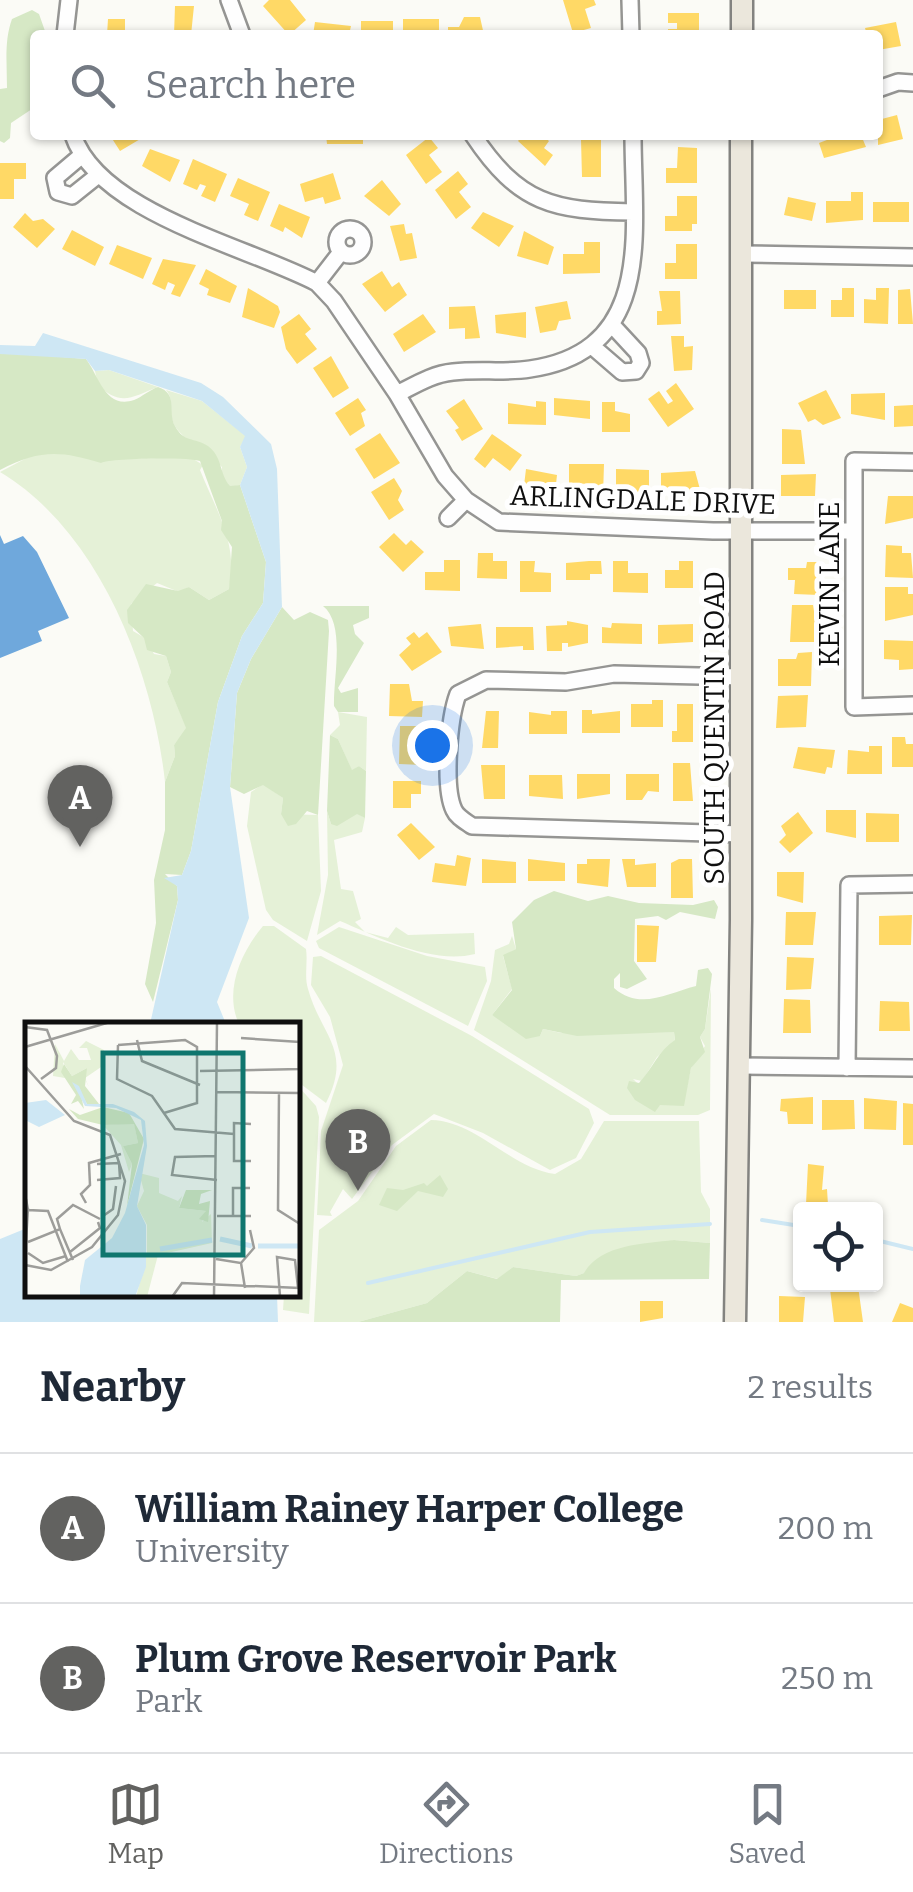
<!DOCTYPE html>
<style>
body{margin:0;font-family:Bitter,serif;background:#f2f2f3;color:#1f2937}
.controls{position:absolute;right:30px;bottom:30px;display:grid;overflow:hidden;border-radius:10px;box-shadow:0 2px 8px #0004}
.controls button{width:90px;height:90px;display:grid;place-items:center;padding:0;border:0;border-bottom:2px solid #e0e1e3;background:#fff;color:#1f2937;font:50px sans-serif}
.you{position:absolute;left:432px;top:745px;width:35px;height:35px;margin:-25px;border:8px solid #fff;border-radius:50%;background:#1a73e8;box-shadow:0 0 0 15px #1a73e833}
.badge{display:grid;place-items:center;width:65px;height:65px;border-radius:50%;background:#626260;color:#fff;font-size:32px;font-weight:700}
.pin{position:absolute;translate:-50% -82px;filter:drop-shadow(0 2px 5px #0008)}
.pin::after{content:'';position:absolute;top:52px;width:35px;height:30px;background:inherit;clip-path:polygon(0 0,100% 0,50% 100%)}
.list{margin:0;padding:0;list-style:none}
h2{display:flex;justify-content:space-between;align-items:center;height:130px;margin:0;padding:0 40px;font-size:42px}
h2 small{font-size:32px;font-weight:400;color:#747a83}
.list li{display:grid;grid-template-columns:65px 1fr auto;gap:30px;align-items:center;box-sizing:border-box;height:150px;padding:0 40px;border-top:2px solid #e0e1e3}
.list b{display:block;font-size:38px;white-space:nowrap}
.list p{margin:0;font-size:32px;white-space:nowrap;color:#747a83}
.list em{font-size:32px;font-style:normal;color:#747a83}
.icon{flex:none;width:55px;height:55px;fill:none;stroke:currentColor;stroke-width:2;stroke-linecap:round;stroke-linejoin:round}
.map{position:relative;flex:none;width:913px;height:1322px;overflow:hidden}
.search{position:absolute;background:#fff;box-shadow:0 2px 8px #0004;left:30px;right:30px;top:30px;height:110px;display:flex;align-items:center;gap:25px;box-sizing:border-box;padding:0 35px;border-radius:10px;color:#747a83;font-size:38px}
.sheet{height:430px;background:#fff}
nav{display:flex;justify-content:space-around;align-items:center;box-sizing:border-box;height:140px;border-top:2px solid #e0e1e3;background:#fff;font-size:28px;color:#747a83}
nav a{display:grid;justify-items:center;gap:5px}
nav .on{color:#626260}
.map>svg:first-child{display:block}
</style>
<div class="map">
<svg width="913" height="1322" viewBox="0 0 913 1322">
<rect width="100%" height="100%" fill="#fbfbf6"/>
<path fill="#e5f1d7" d="M109,370L158,387C132,397 121,407 98,385L95,371Z
M166,390L202,401L246,436L240,447L247,467L240,485L230,487L222,478V467C208,453 179,438 173,422C168,410 175,401 166,390Z
M38,452L84,454L92,460L190,457L203,465L200,470C216,510 239,545 229,589L209,600L189,587L179,592L157,583L131,604L133,631L145,638L154,654L166,656L171,672L167,682L187,729L174,745L175,756L165,782C153,671 99,531 0,472Z
M338,712L367,717L366,771L359,766L352,771L338,739L330,735L340,725Z
M263,784L283,798L281,814L318,815L321,891L307,941L273,920L266,910L247,826L251,792Z
M327,811L331,824L357,813L365,818L362,832L334,840L341,889L353,891L361,919L355,922L365,932L388,938L396,927L408,935L474,933L475,954C432,965 378,937 340,921L317,935L328,875Z
M263,926H274L306,949C308,962 304,976 308,989C321,1036 353,1050 326,1103L298,1082V1024H239C224,992 240,953 263,926Z
M339,927L427,956L485,967L487,981L468,1026L319,948L316,941Z
M512,936L516,949L503,956L512,989L492,1015L540,1036L543,1029L561,1033L674,1032L675,1041L657,1057L642,1081L633,1079L660,1105H670L686,1091L691,1068L705,1046L700,1037L705,1029L711,988L710,1110L698,1115H610L474,1030L491,981L495,950L509,944Z
M321,956L472,1036L589,1109L594,1123L576,1158L550,1170L483,1133L434,1114L392,1145L352,1199L343,1189L330,1212L332,1216L317,1215L321,1131L343,1065L330,1017L311,985L313,957Z
M298,1086L316,1106L319,1117L309,1314L283,1310L284,1295L298,1294Z
M431,1120C477,1121 510,1168 555,1174L581,1159L604,1121H699L701,1192L710,1209V1243L674,1240L576,1276L513,1267L498,1279L467,1271L427,1303L358,1322H314L319,1230L358,1201L396,1146Z"/>
<path fill="#d6e8c5" d="M32,10L39,14L45,31L35,35V107L11,123L10,138L4,143L0,141V89L7,88C7,64 4,41 12,19Z
M16,353L86,359C98,374 105,410 134,400C142,397 149,390 158,387C179,394 167,411 175,426C184,443 194,437 208,446C223,457 219,474 230,486L240,485L266,562L263,603L242,636L218,702L191,851L182,875L165,874L177,886L178,900L153,1002L145,984L156,923L154,880L165,830V782L175,756L174,745L186,728L167,682L171,672L166,656L147,650L144,638L128,623L127,610L146,584L178,591L189,587L209,600L229,589L232,547L221,530L222,521L200,461C190,457 109,458 101,463C61,451 40,449 0,470V354Z
M323,606H369V618L353,625L355,634L364,643L338,688L341,693L358,688V712H338L334,706C333,679 346,624 323,606Z
M282,607L294,620L310,612L328,620L329,631L318,815L307,811L296,824L288,826L281,814L283,798L263,785L244,794L230,787L237,693L251,659Z
M330,735L338,739L352,770L359,766L366,771L365,818L357,814L337,826L331,824L327,811Z
M554,891L588,901L608,896L639,903L693,905L714,900L718,907L715,919L680,912L666,920L658,916L635,919L634,961L647,979L627,989L620,987V973L614,979V988C640,1011 668,993 696,986L698,970L708,968L712,974L705,1029L700,1037L705,1052L691,1068L684,1106L660,1105L655,1112L635,1100L627,1088L629,1081L639,1083C652,1069 659,1050 675,1040L674,1032L577,1036L543,1029L540,1036L526,1039L492,1015L512,990L503,955L516,949L512,922L534,900Z
M440,1175L448,1189L443,1197L418,1191L397,1211L379,1205L387,1188L403,1190L424,1183L427,1186Z
M674,1240L710,1243L709,1279L561,1280L560,1322H358L427,1303L467,1271L497,1279L513,1267L576,1276L584,1273C601,1244 643,1244 674,1240Z"/>
<path fill="#cee7f4" d="M43,333L201,383L223,397L271,444L277,469L282,607L251,659L237,693L230,787L249,918L217,1002L226,1024H150L178,900L177,886L164,878L182,875L191,851L218,702L242,636L263,603L266,562L240,485L247,467L240,447L245,436L202,401L109,370L95,371L86,359L0,354V345L35,346Z
M27,1228L28,1294L277,1295L278,1322H0V1239Z"/>
<path fill="#ffd966" d="M269,0H290L306,20L289,35L263,6Z
M563,0H594L596,5L585,9L591,28L573,33Z
M175,6H194L191,35H174Z
M668,13H699V35H668V29H677V23H668Z
M464,17H480L484,35H448V27H459Z
M108,19H125V35H107Z
M403,19H439V35H403Z
M361,21H393V35H361Z
M315,22L351,26L349,35H313Z
M896,22L901,46L878,50V35H867L865,28Z
M897,115L903,139L878,145V120Z
M116,135H140L142,138L120,151L111,137Z
M326,135H363V144H327Z
M523,135H542L549,141L544,148L553,155L545,166L518,141Z
M840,135H861L866,147L824,158L819,143Z
M429,137L438,148L429,155L442,172L426,184L406,155Z
M581,140H601V177H582Z
M678,147L697,148V183H666V168H677Z
M150,149L180,160L170,182L142,166Z
M193,159L227,174L215,202L201,196L206,186L200,184L197,190L183,184Z
M0,163H26V179H14V199H0Z
M458,171L468,184L459,192L471,207L456,219L435,190Z
M333,173L341,199L325,204L323,197L305,202L300,184Z
M238,178L270,192L258,221L244,215L249,204L230,196Z
M382,180L401,204L389,216L364,196Z
M851,192H863V220L826,223V201H851Z
M677,196H697V224H692V231H665V216H677Z
M788,197L816,203L812,221L784,215Z
M873,202H909V222H873Z
M279,204L310,217L302,238L285,227L283,232L270,226Z
M483,212L514,226L499,247L471,228Z
M25,213L33,221L43,219L55,229L37,248L13,227Z
M404,224L406,234L412,233L417,258L400,261L390,226Z
M72,230L104,247L95,266L62,249Z
M524,231L554,247L548,265L517,256Z
M584,242H600V273L563,274V254H584Z
M676,244H697V279H665V263H676Z
M117,245L152,258L143,279L109,264Z
M163,259L196,265L180,297L171,294L175,285L168,282L165,290L152,284Z
M206,269L237,286L230,303L207,295L209,289L199,284Z
M382,271L392,287L399,282L407,295L385,312L362,284Z
M248,288L278,306L280,312L274,328L242,317Z
M842,288H854V317H831V300H842Z
M876,288H889L888,324L864,323V299L876,300Z
M910,289L913,324H898V290Z
M784,290H816V309H784Z
M659,291H680L681,324L657,325V311H662Z
M567,301L571,319L559,321L556,330L540,333L535,307Z
M475,306L480,338L465,339V328L449,329V307Z
M526,312V338L496,333L495,315Z
M299,314L311,329L305,334L317,349L297,364L286,349L281,327Z
M423,314L436,332L404,352L393,334Z
M671,336H684V347L693,346L692,370L674,371Z
M331,356L349,388L333,398L313,368Z
M676,383L694,409L668,427L648,399L659,391L668,404L673,401L666,391Z
M826,390L841,418L823,425L815,419L808,422L798,403Z
M885,393V420L851,414V394Z
M358,398L366,410L361,413L365,426L350,436L335,413Z
M554,398L590,401V419L554,415Z
M464,399L483,429L462,441L455,430L459,428L446,411Z
M536,401L546,402V425L508,424V403L536,407Z
M602,402H615V411L630,414V432H602Z
M913,405V426L894,427V406Z
M782,429L801,430L805,464H782Z
M380,433L400,463L374,479L355,449Z
M492,434L522,455L510,471L493,458L485,468L474,459Z
M569,464H604L603,496H589V484L569,483Z
M526,469L557,475L555,493L523,494Z
M616,469L649,470V496H634V489L616,488Z
M695,471L701,493L661,494V473Z
M816,474L815,496H781V475Z
M394,478L402,491L398,500L404,510L389,520L371,492Z
M888,496H913V518L885,524Z
M394,533L406,545L411,540L424,552L403,572L379,547Z
M886,545L902,546V553H911L913,578L885,577Z
M478,553H493V561H507V579L477,578Z
M444,560H460V591L425,590V572H444Z
M520,561H535L534,572L551,573V592H520Z
M589,561H601L602,574H590V580H566V563Z
M613,561H628V573H648V593L613,592Z
M679,561H693V588H665V570H679Z
M807,562H819V595L794,594L795,580H788V568H806Z
M885,587H908V594H913V615L885,621Z
M792,605H813L819,642H790Z
M567,621L588,625V643L568,647V643H562V651H547L546,626L567,625Z
M612,623L642,624V644L602,643V627L611,628Z
M481,624L484,649L451,646L448,627Z
M693,624V642L658,644V625Z
M496,627H533L534,650H523V646L496,648Z
M414,632L419,638L427,632L442,652L412,671L399,655L411,644L406,638Z
M884,640L913,641V669L899,670V660L884,659Z
M812,652L811,686H778V659H796L798,653Z
M390,684H409L412,701H423L422,717L389,716Z
M808,695L806,727L776,728L778,696Z
M652,700H663V727H631V704H652Z
M677,704H693V742H672V731H677Z
M582,710H592V714L620,711V733H582Z
M486,711H499L498,748H482Z
M551,711H567V734H529V712L551,715Z
M400,726H424L423,765L399,764Z
M892,737H905L906,744H913V767H892Z
M869,746H882V774H847L848,750L869,752Z
M798,747L835,750L832,768L827,767L825,774L793,768Z
M673,763H690L693,801H673Z
M481,765H505V799H484Z
M577,774H610V794L577,799Z
M626,774H659V792L648,791L642,800H626Z
M529,775H562L563,799L529,796Z
M393,781H421V794H411V808H393Z
M826,810H856V838L826,832Z
M798,812L813,833L790,853L779,842L786,835L781,826Z
M866,813L899,814V842H866Z
M411,823L435,847L419,860L397,835Z
M457,855L471,858L466,886L432,882L435,863L455,866Z
M482,859L516,862V883H482Z
M528,859L565,863V881H528Z
M587,859H610L608,887L577,883V864H587Z
M622,859H635V865L656,863V887H627Z
M679,859H692L693,898H671V863Z
M777,872H804L803,903L777,896Z
M786,912H816L813,945H785Z
M912,915L911,945H879V916Z
M637,925L659,926L656,962H637Z
M787,957L814,958L811,989L786,990Z
M784,999L810,1000L811,1033H783Z
M880,1001L909,1002L910,1031H879Z
M813,1097V1124H788L787,1112L780,1111L781,1099Z
M864,1098L897,1101L896,1130L864,1129Z
M822,1100H854L855,1129L822,1130Z
M903,1103L913,1104V1145H903Z
M808,1164L824,1166L822,1190L827,1189L828,1205L806,1204Z
M858,1286L863,1322H834L830,1289Z
M779,1296L805,1297L803,1322H779Z
M640,1301H663V1318L640,1322Z
M900,1303L913,1308V1322H892Z"/>
<path fill="#6fa8dc" d="M0,535L4,544L23,536L37,552L69,618L38,631L42,641L0,658Z"/>
<g fill="none" stroke-linecap="round" stroke-linejoin="round">
<path stroke="#cee7f4" stroke-width="4" d="M762,1220L800,1226
M876,1240L913,1249
M368,1283L590,1232L710,1224"/>
<defs>
<path id="minor" d="M229,0L242,35
M630,0L631,35
M65,35L69,0
M878,89L898,82L913,83
M73,135C99,213 246,246 317,283L334,301L397,394L445,476L466,500L499,522L713,531H854
M473,135C519,204 553,211 633,212
M81,156L55,178L58,192L72,196L97,176
M337 242a13 13 0 1 1 26 0a13 13 0 1 1-26 0Z
M743,254L913,257
M317,283L341,252
M593,347L622,372L636,371L641,363L638,353L613,326
M397,394C415,385 432,374 453,372C479,369 505,373 530,369C656,351 633,231 633,135
M913,462L854,461V707L913,705
M448,518L466,500
M742,834L472,826C465,821 457,817 454,810C443,787 449,718 458,694L486,680L566,682L614,674L742,677
M740,1066L913,1068
M847,1068L849,885L913,884"/>
<path id="major" d="M742,35V0
M735,1322L741,920V135"/>
</defs>
<use href="#minor" stroke="#959593" stroke-width="20"/>
<use href="#major" stroke="#838380" stroke-width="25"/>
<use href="#minor" stroke="#fefefe" stroke-width="15"/>
<use href="#major" stroke="#ebe7dc" stroke-width="20"/>
</g>
<g text-anchor="middle" dominant-baseline="central" stroke-width="10" stroke-linejoin="round" paint-order="stroke">
<g font-size="28" fill="#0f0f0f" stroke="#fff">
<text transform="translate(643 500) rotate(2)">ARLINGDALE DRIVE</text>
<text transform="translate(829 584) rotate(-90)">KEVIN LANE</text>
<text transform="translate(714 728) rotate(-90)">SOUTH QUENTIN ROAD</text>
</g>
</g>
<g transform="translate(25 1022)">
<rect width="275" height="275" fill="#fbfbf6"/>
<path d="M61,19L79,28V43L60,56L64,65L58,53L62,46L47,54L38,40L40,56L28,54L30,22L39,39L46,27L54,38H66L62,26H54ZM109,101L113,121L98,124L107,142L104,150L96,123L78,103ZM114,151L134,156V171L153,179L157,174L154,186L181,189L177,200L186,192L187,221L133,233L122,275H111L122,232V203L112,184L119,169Z" fill="#e5f1d7"/>
<path d="M39,42L47,54L62,46L60,64L74,82H62L55,69L59,87L53,79L46,82L51,73L36,50ZM78,85L104,91L119,117L102,184L107,142L98,124L113,121L109,102L78,103L53,97L44,87L55,93ZM161,168H187L176,172L174,182L185,179L183,200L174,197L181,189L154,186Z" fill="#d6e8c5"/>
<path d="M47,60L54,64L62,82H88L109,90L120,99L122,124L112,184L121,203V245L110,275H55V264L60,238L87,216L100,191L119,123L116,98L91,86L60,84ZM21,78L40,93L14,105L0,98V81Z" fill="#cee7f4"/>
<path fill="none" stroke="#cee7f4" stroke-width="5" d="M195,217L227,224M233,224H275M135,227L187,218"/>
<path fill="none" stroke="#9d9d9a" stroke-width="2.5" d="M274,0V47M0,5L22,8L32,34L31,46L16,57M216,16L275,20M112,18L117,39L175,63M93,23L160,18L172,25V81L139,91M93,23L92,57L127,74L150,107L209,112M0,25L85,0M0,44L49,99L85,113L100,159L93,193L67,225L26,248L0,243M175,49L275,47M192,70L275,71M254,71L253,188L275,202M226,102L209,101V139H226M191,134L150,135L147,153L192,158M72,158L95,156L94,141L72,142M1,177L3,188L23,189L43,240M61,181L56,172L65,163L64,141L96,132M78,194L88,187L91,164M192,194H226M208,194V166H225M35,207L32,197L48,183L75,197M3,220L35,207L48,238M45,230L75,206L73,200M3,231L18,241L41,234M0,236L3,186M191,237L216,241L220,266M216,241L229,226L225,208M255,274L252,235L270,238L273,266M147,275L157,261L275,266M189,275L192,0"/>
<path fill="#0f766e" fill-opacity="0.15" stroke="#0f766e" stroke-width="5" d="M78,31H218V233H78Z"/>
<rect width="275" height="275" fill="none" stroke="#0f0f0f" stroke-width="5"/>
</g>
</svg>
<div class="controls">
<button><svg class="icon" aria-label="locate" viewBox="0 0 24 24"><circle cx="12" cy="12" r="6"/><path d="M12 2v4M12 18v4M2 12h4M18 12h4"/></svg></button>
</div>
<div class="you"></div>
<div class="pin badge" style="left:80px;top:847px">A</div>
<div class="pin badge" style="left:358px;top:1191px">B</div>
<div class="search"><svg class="icon" aria-label="search" viewBox="0 0 24 24"><circle cx="10" cy="10" r="6"/><path d="M15 15l6 6"/></svg>Search here</div>
</div>
<section class="sheet">
<h2>Nearby<small>2 results</small></h2>
<ul class="list">
<li><span class="badge">A</span><div><b>William Rainey Harper College</b><p>University</p></div><em>200 m</em></li>
<li><span class="badge">B</span><div><b>Plum Grove Reservoir Park</b><p>Park</p></div><em>250 m</em></li>
</ul>
</section>
<nav>
<a class="on"><svg class="icon" aria-label="map" viewBox="0 0 24 24"><path d="M3 6l6-2 6 2 6-2v14l-6 2-6-2-6 2zM9 4v14M15 6v14"/></svg>Map</a>
<a><svg class="icon" aria-label="directions" viewBox="0 0 24 24"><path d="M12 3l9 9-9 9-9-9zM9 14v-3h6M13 9l2 2-2 2"/></svg>Directions</a>
<a><svg class="icon" aria-label="saved" viewBox="0 0 24 24"><path d="M7 4h10v16l-5-4-5 4z"/></svg>Saved</a>
</nav>
